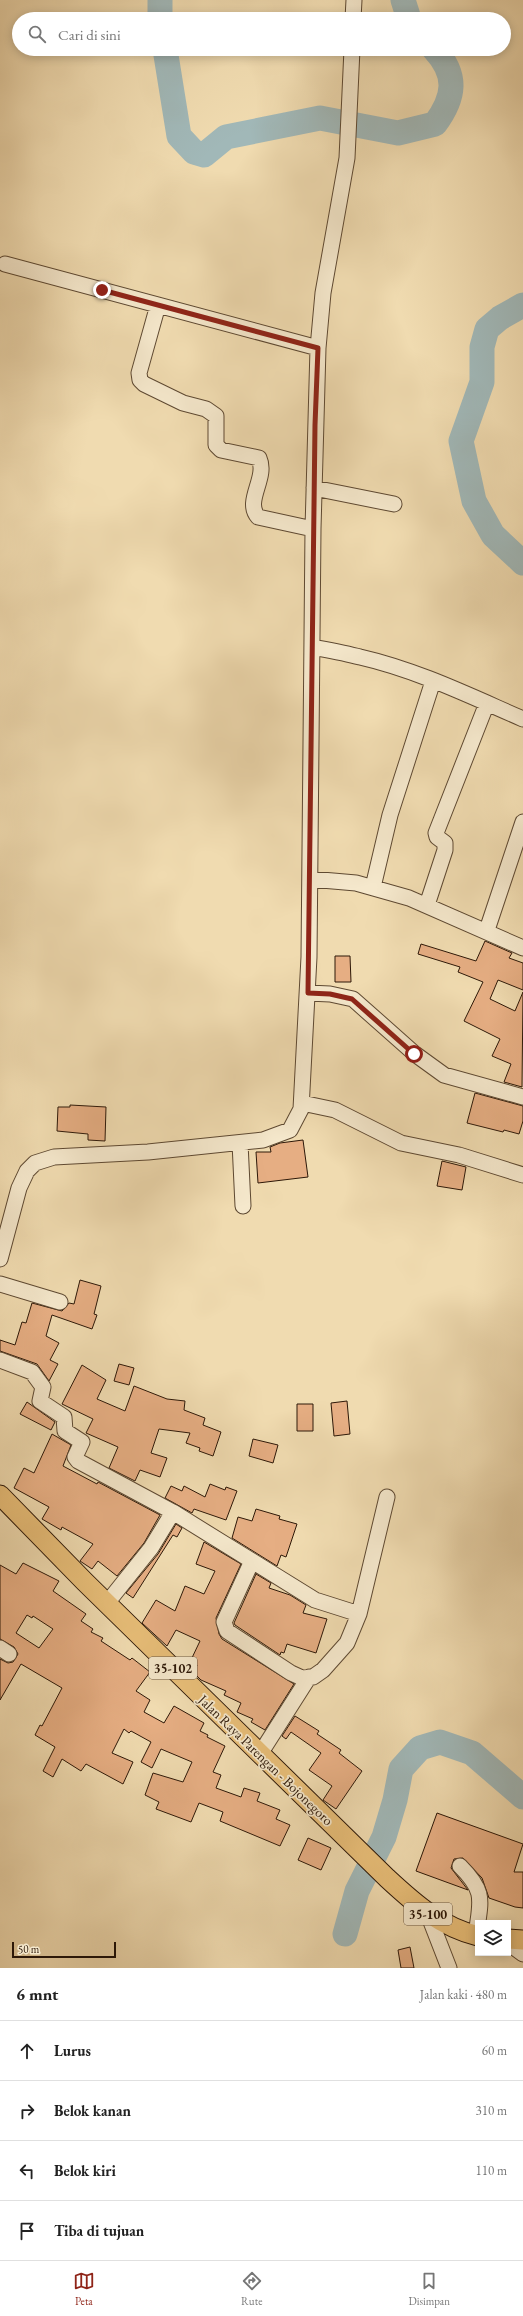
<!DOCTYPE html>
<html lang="id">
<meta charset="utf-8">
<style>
body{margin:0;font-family:"EB Garamond",serif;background:#f6f6f6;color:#222}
.controls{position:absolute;right:12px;bottom:12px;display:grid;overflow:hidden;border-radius:0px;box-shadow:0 2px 10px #0003}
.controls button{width:36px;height:36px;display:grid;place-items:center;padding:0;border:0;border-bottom:1px solid #e0e0e0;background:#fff;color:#222;font:20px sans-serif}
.scale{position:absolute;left:12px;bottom:10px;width:104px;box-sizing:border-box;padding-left:4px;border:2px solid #2d1808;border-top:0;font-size:11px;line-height:14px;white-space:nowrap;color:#2d1808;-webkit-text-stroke:3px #f5e8cc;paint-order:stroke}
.stop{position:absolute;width:12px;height:12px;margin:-9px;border:3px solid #8f2418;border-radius:50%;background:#fff}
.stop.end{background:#8f2418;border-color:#fff;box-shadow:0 1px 4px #0008}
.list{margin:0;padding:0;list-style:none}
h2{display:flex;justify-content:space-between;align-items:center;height:52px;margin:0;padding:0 16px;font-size:17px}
h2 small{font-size:13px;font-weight:400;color:#767676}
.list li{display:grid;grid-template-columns:26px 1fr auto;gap:12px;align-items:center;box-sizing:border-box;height:60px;padding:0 16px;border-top:1px solid #e0e0e0}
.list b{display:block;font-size:15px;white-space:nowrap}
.list em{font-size:13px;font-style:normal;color:#767676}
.icon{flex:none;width:22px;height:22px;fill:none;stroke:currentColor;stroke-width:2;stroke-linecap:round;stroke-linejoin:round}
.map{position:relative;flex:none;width:523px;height:1968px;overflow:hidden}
.search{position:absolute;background:#fff;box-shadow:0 2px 10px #0003;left:12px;right:12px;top:12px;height:44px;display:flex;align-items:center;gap:10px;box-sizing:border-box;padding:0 14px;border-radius:22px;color:#767676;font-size:15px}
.sheet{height:292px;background:#fff}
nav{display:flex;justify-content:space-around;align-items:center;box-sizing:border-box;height:56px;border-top:1px solid #e0e0e0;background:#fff;font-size:11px;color:#767676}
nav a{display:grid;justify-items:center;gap:2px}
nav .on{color:#8f2418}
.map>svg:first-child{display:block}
</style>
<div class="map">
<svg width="523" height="1968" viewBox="0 0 523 1968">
<rect width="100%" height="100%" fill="#f0dbb0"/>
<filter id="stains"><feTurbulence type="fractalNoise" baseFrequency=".005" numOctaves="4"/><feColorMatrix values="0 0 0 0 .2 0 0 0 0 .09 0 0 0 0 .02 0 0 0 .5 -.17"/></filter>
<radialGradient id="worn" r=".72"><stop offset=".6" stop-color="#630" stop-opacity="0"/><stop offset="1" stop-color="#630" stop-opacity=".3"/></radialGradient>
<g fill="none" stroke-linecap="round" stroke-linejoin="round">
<path stroke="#a1b8b8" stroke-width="25" d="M160,0V19
M403,0L409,19
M165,49L179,136L194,152L204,155L226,137L320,118L398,133L435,124C455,97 458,75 434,49
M523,305L500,318L487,329L482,347V382L461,441L474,501L493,535L523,563
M345,1934L357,1891L384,1837L395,1800L401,1769L420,1748L440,1742L472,1753L523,1797"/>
</g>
<path fill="#e6ae83" stroke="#2d1808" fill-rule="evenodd" d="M485,941L512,953L509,958L523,963V990L498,980L490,999L515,1011L523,992L522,1087L504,1082L511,1064L492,1056L500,1039L464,1021L483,982L458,972L460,967L418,954L421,944L476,961Z
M335,956H350L351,982H335Z
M475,1093L523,1106V1121L519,1134L504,1130L503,1132L467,1123Z
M70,1105L106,1107L105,1141L88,1140V1134L57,1131L58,1107H70Z
M303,1140L308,1177L258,1183L256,1152H271L270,1147L280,1143Z
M442,1161L466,1167L462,1190L437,1186Z
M80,1280L101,1286L94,1314L97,1315L92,1329L52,1315L46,1336L59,1343L50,1360L58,1364L49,1381L37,1364L0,1351V1340L15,1345L22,1322L26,1323L32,1303L62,1311L69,1303L74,1304Z
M119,1364L134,1368L129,1385L114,1381Z
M82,1365L106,1380L97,1399L125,1411L134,1386L167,1399L185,1401L184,1410L205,1418L203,1425L221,1432L213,1456L199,1451L200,1448L186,1443L190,1433L159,1429L151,1453L167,1458L160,1477L140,1470L135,1481L109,1468L118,1447L86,1433L93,1419L62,1404Z
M347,1401L350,1434L334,1436L331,1403Z
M27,1402L55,1422L51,1430L20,1414Z
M297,1404H313V1431H297Z
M52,1434L71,1445L63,1466L97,1484L98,1482L160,1515L144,1543L117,1576L98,1561L92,1569L80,1561L93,1544L62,1527L61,1530L42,1519L49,1507L14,1488L24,1468L34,1473Z
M253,1439L278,1445L273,1463L249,1456Z
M210,1484L225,1490L226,1487L237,1491L226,1520L194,1509L192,1513L165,1498L171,1486L182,1491L184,1486L205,1497Z
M256,1509L280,1516L279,1519L297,1524L286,1557L281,1555L277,1566L232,1538L238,1517L252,1521Z
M176,1524L182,1528L177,1537L173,1535L133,1598L126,1593L158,1554Z
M204,1542L241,1564L216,1618L219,1634L222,1639L294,1684L265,1730L251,1722L253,1719L237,1712L241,1703L224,1695L226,1691L201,1680L194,1673L197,1665L190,1662L200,1641L176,1630L167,1646L142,1623L156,1600L175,1611L185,1586L204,1594L215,1571L196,1564Z
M23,1563L59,1581L53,1591L86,1614L81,1621L93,1629L91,1632L103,1638L101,1641L130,1660L132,1658L150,1672L136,1691L150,1700L144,1712L164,1723L174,1706L204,1723L200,1731L208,1735L207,1737L225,1746L213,1772L221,1775L216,1788L241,1797L244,1788L260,1793L257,1801L280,1810L276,1819L290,1825L280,1846L220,1821L223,1812L199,1803L191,1822L156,1809L159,1802L145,1795L153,1773L183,1782L192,1762L161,1749L152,1768L141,1762L151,1742L131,1731L129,1733L124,1729L112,1753L133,1762L123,1784L86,1764L81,1771L62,1759L53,1777L43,1771L55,1747L35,1735L40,1725L42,1726L62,1688L21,1664L0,1700V1659L8,1663L13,1662L18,1654L14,1647L0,1639V1565L16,1574ZM27,1615L32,1618L33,1616L53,1629L39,1648L16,1633Z
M256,1574L271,1583L269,1588L290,1595L306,1605L303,1613L327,1619L316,1653L287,1644L284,1653L281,1652L280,1655L235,1625L234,1623Z
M295,1716L319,1731L317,1734L341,1750L339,1753L362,1771L336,1809L323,1800L332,1786L309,1770L321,1753L291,1732L286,1739L282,1736Z
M437,1813L523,1844L514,1872H523V1908L515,1907L489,1898L482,1878L463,1858L454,1859L451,1868L468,1890L416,1871Z
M308,1838L331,1848L321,1870L298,1860Z
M410,1947L414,1968H401L398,1950Z"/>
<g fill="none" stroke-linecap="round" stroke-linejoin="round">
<defs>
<path id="minor" d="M353,19L354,0
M5,264L318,348
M158,305L139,373L140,380L144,384L183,403L206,409L216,416V445L221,450L259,458C268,478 244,501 258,517L313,529
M314,488L394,504
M312,647C328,650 345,653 360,657C417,670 470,696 523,719
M310,879L356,883L409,898L523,948
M373,887L390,815L433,681
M427,905L445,850V843L437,837L436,833L487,703
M487,930L523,822
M308,993L330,994L353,999L415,1054L444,1075L523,1097
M302,1103L335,1110L401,1143L459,1155L523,1175
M240,1143L243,1206
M0,1259L19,1188L27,1171L35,1163L54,1157L148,1152L263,1140L290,1130L301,1109L309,957L313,529L318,348L323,293L347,158L352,49
M0,1284L60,1302
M0,1360L32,1372L43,1387L40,1401L64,1417L65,1431L82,1442L75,1457L78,1461L173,1512L315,1600L359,1614
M252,1561L224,1622L227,1631L291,1673L302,1678L313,1677L323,1670L347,1643L359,1614L387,1497
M107,1603L151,1548L173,1512
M0,1648L9,1654
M260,1754L309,1677
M460,1866C487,1893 480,1901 476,1936
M428,1914L449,1968
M508,1943L523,1954"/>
<path id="major" d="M0,1495L85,1582L387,1878C415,1904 441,1927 478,1936
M508,1939L523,1940"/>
</defs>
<use href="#minor" stroke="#5e4932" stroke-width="17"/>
<use href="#major" stroke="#2d1808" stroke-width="21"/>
<use href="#minor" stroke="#f5e8cc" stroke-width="15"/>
<use href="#major" stroke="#e8be78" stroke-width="19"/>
</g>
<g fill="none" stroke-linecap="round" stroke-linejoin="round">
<path stroke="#8f2418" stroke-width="5" d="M102,290L318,348L315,425L308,993L330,994L352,999L414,1054"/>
</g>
<g text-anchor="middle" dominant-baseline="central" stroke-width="3.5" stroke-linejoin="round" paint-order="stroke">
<g fill="#f5e8cc" stroke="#695643" stroke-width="1">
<rect x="149" y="1657" width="48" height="22" rx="3"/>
<rect x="404" y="1903" width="48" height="22" rx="3"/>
</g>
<g font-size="13" font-weight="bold" fill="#2d1808">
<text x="173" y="1668">35-102</text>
<text x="428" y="1914">35-100</text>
</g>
<g font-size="14" fill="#2d1808" stroke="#f5e8cc">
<text transform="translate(266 1760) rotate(44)">Jalan Raya Parengan - Bojonegoro</text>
</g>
</g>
<rect width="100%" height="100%" filter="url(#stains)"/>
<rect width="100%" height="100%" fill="url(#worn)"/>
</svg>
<div class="controls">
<button><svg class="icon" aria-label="layers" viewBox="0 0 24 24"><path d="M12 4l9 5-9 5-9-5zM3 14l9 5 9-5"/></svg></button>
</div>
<div class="scale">50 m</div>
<div class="stop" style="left:414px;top:1054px"></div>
<div class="stop end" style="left:102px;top:290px"></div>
<div class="search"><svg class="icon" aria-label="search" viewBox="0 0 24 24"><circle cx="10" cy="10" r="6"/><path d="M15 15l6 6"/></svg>Cari di sini</div>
</div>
<section class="sheet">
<h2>6 mnt<small>Jalan kaki · 480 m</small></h2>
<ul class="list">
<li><svg class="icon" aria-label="ahead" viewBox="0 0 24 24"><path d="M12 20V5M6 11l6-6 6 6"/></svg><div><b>Lurus</b></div><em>60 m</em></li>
<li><svg class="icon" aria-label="right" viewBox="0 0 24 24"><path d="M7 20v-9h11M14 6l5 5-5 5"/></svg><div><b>Belok kanan</b></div><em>310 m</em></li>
<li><svg class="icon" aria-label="left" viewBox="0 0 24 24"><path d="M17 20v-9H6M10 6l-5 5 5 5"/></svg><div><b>Belok kiri</b></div><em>110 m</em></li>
<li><svg class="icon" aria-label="arrive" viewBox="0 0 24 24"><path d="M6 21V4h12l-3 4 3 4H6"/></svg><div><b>Tiba di tujuan</b></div></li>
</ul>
</section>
<nav>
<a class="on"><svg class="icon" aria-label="map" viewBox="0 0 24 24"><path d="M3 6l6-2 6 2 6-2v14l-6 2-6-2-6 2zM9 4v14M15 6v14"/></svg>Peta</a>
<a><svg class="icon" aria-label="directions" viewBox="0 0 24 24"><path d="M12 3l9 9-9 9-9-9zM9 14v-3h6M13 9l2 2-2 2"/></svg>Rute</a>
<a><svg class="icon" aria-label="saved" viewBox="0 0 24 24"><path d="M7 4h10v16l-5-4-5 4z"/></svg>Disimpan</a>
</nav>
